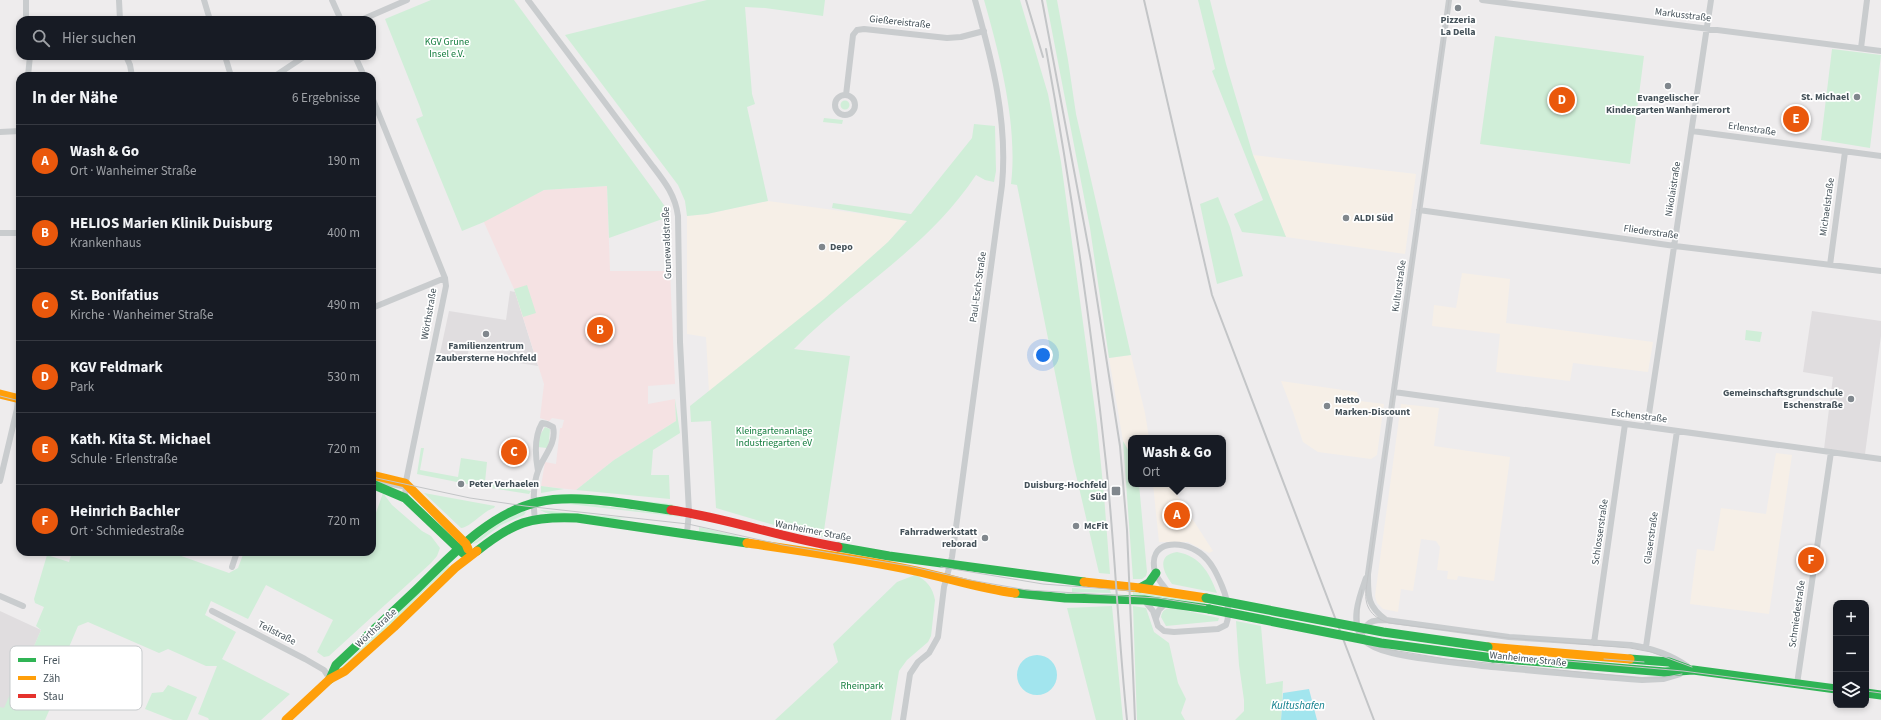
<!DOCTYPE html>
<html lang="de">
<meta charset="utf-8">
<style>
body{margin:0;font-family:"Source Sans 3",sans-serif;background:#20242c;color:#f1f3f6}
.controls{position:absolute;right:12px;bottom:12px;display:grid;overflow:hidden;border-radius:8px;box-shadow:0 2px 6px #0003}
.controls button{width:36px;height:36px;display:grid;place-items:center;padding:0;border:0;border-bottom:1px solid #363941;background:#171b24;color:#f1f3f6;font:20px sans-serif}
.you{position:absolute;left:1043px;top:355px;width:14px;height:14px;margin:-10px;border:3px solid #fff;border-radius:50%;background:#1a73e8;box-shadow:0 0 0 6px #1a73e833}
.badge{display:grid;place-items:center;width:26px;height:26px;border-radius:50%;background:#ea580c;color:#fff;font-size:13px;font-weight:700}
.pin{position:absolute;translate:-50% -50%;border:2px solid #fff;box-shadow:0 1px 4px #0006}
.popup{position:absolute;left:1128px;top:435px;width:98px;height:52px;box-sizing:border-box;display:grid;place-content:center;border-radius:8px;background:#171b24;filter:drop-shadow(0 1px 3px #0005);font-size:13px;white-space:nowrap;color:#9ea1a6}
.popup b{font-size:15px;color:#f1f3f6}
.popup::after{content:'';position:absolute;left:50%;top:100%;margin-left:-8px;border:8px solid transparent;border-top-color:#171b24}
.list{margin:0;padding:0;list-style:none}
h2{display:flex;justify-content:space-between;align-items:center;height:52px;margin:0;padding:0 16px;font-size:17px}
h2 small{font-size:13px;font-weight:400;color:#9ea1a6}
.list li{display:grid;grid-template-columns:26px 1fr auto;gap:12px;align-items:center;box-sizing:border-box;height:72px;padding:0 16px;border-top:1px solid #363941}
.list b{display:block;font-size:15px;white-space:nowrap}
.list p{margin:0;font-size:13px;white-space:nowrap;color:#9ea1a6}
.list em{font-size:13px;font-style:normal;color:#9ea1a6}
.icon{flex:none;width:22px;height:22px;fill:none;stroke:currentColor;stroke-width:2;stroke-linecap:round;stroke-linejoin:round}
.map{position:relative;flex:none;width:1881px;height:720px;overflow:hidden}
.search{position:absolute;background:#171b24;box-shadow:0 2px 6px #0003;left:16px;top:16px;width:360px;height:44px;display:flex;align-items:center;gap:10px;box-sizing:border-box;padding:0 14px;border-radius:12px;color:#9ea1a6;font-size:15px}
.panel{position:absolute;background:#171b24;box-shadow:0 2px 6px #0003;left:16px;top:72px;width:360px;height:484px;border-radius:12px}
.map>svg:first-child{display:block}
</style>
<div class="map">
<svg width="1881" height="720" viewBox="0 0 1881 720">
<rect width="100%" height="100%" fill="#eeeced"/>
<path fill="#f6efe7" d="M1253,155L1416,174L1405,254L1286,237Z
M768,201L907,220L888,242L804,317L709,392L706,337L687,334V216L707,214Z
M1462,273L1510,279L1506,323L1653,342L1648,372L1573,363L1570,381L1496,372L1500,334L1432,326L1434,305L1456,308Z
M1131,355L1145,413L1149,438H1131V455L1123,441L1109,358Z
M1281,381L1357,392L1360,401L1384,404L1377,455L1371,459L1318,452L1303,442L1293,412Z
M1401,404L1439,408L1434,446L1510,457L1494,581L1458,576L1457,580L1447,579L1448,571L1437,570L1440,547L1436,541L1421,539L1413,591L1401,589L1398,612L1383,609L1377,603L1375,596Z
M1776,453L1792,455L1769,614L1690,604L1697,549L1714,551L1721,508L1766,514Z
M1153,484H1170L1213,551L1209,553L1188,542H1159Z"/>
<path fill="#e0dddf" d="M510,291L515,292L538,366L501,360L502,354L469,348L467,358L440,353L449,311L506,320Z
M1812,311L1881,321V336L1865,454L1824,449L1833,377L1803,372Z
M0,611L41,630L27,663L0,717Z"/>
<path fill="#f5e2e3" d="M607,186L610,271H670L675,384L648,386V404L675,399L676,421L614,460L576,490L541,486L545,462L556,464L560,428H562L564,420L552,418L549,421L540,418L544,384L514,289L483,220L544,190Z"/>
<path fill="#d0eed8" d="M431,0H514L652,188L666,208L668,217L609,238L607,186L544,190L484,222L462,231L416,119L423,116L420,107L385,19Z
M707,0H825L823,16L765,8L745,7L752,94L755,104L747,107L768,201L707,214L687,216L685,201L678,185L565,35Z
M984,0H1020L1048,94L1061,162L1097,425L1104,495L1110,574L1099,573L1073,462L1017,185L1011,184C1018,126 1000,56 984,0Z
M1046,0H1057L1068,60L1076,114L1131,355L1109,358L1090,228Z
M1198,0H1210L1226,64L1253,155L1286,237L1242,232L1234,214L1263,200L1212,71L1215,69Z
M1495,36L1644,56L1630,164L1480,144Z
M1832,49L1881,55L1870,148L1821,140Z
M840.5 105a4.5 4.5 0 1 1 9 0a4.5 4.5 0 1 1-9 0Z
M824,118L843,120L842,124L823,122Z
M974,124L995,126L996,171L994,182L985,180L976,175C927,249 854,288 794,349L850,356L823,537L794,531L716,508L711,421L691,422L690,406L824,299L888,242L907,221L832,208L833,203L911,214L972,138Z
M1218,197L1230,227L1243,276L1217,284L1200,204Z
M527,285L536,313L523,317L514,289Z
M1746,330L1762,332L1760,342L1745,340Z
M675,399L680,433L653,450L651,475H669L670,499L576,490L614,460L676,421Z
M545,427L550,429L549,442L547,448L538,447L540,435Z
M1123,441L1131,455V484H1139L1147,572L1146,576L1142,579H1133Z
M421,448H424L420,470L458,477L461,458L487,462L485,482L531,491L529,494L472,485L417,474Z
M541,486L564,489L541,493Z
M383,493L392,505L422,531L431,536L440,548L437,556L431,563L329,656L324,657L317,652L333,620L266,585L248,619L211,601L205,615L236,632L222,659L290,694L261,720H209L208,718L198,714L217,666H206L168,649L159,653L88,622L78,626L49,694L55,697L45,720H0V707L4,708L24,663L27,662L41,630L36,626L44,607L35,603L34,599L47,555L69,562L72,552H170L229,573L238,568L244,552H372V524Z
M424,493L495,506L494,508C483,511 471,527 461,528Z
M576,494L671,504L679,507L553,495Z
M560,503L588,504L683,516L682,517Z
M540,510L626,518L610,519L546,513Z
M524,511L526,512L524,515L501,525L477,543L472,544L499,522Z
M699,527L738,536V537L703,532L699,531Z
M1177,552C1200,556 1209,572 1217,593L1172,584C1163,572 1156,555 1177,552Z
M448,565L450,567C439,577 427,587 416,599C393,624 369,652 339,670Z
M915,575C926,579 933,588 935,600L931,636L928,642L907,660L899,671L891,720H775L838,662L833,644L897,582Z
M1072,588L1110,590L1111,593L1072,592Z
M1133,592L1205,602V604L1159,597L1133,595Z
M1112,606L1123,720H1096L1067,608Z
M1133,606L1146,608L1154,632L1169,643L1178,683L1186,699L1181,713L1185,720H1137Z
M1173,608L1219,618L1218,621L1166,626L1161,617C1162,610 1166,608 1173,608Z
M1236,621L1261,626L1266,684L1283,681L1281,720H1235L1244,711V700L1239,665Z
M168,685L197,697L187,720H173L145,709L152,693L163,692Z"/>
<path fill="#a2e5ee" d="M1017 675a20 20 0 1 1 40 0a20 20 0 1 1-40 0Z
M1309,689L1317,720H1281L1283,693Z"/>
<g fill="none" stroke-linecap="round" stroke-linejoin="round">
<path stroke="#c9ccce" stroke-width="6" d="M26,0V20
M119,0L120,20
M204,0L210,20
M332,0L341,20
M528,0L651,164C664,181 675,194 678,216L680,342L689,512L687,533
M1482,0L1881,51
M361,20L407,0
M1861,48L1867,0
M126,56L130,65L132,76
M225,56L231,76
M355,56L364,76
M28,76L30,56
M275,76L305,56
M846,95L853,35L857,30L864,29L947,38L961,37L984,31
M835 105a10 10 0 1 1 20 0a10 10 0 1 1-20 0Z
M372,97L445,278L446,286L406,481L405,498
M1692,131L1881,156
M0,132L20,131
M1419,210L1675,246L1881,271
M0,233H20
M1830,265L1845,152
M372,308L445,278
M1394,392L1881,459
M1647,427L1711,0
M372,480L402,486
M0,481L17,409L20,381
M535,519C533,505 533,484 538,471C543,456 557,444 553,427L547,424L542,423C534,437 535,455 538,471
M232,567L237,552
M1366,578C1360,595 1349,622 1363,639C1370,647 1383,651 1392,653C1422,660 1453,662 1482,666C1536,671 1589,676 1642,680L1663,679L1680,674
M0,596L23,606
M1144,600L1153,611L1158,626L1164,631L1174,632L1218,629L1226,625C1231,612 1227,598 1222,586C1217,574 1211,561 1200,553C1181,539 1147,540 1155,572C1157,579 1164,586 1168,592
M212,611L305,659L324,670L330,679
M1156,618L1159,610L1166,603
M1386,620C1367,606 1368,596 1368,574L1449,0
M1364,631C1368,620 1375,620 1386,620L1509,637L1631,645C1651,648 1670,654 1687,666
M1594,643L1625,424
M1646,647L1677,431
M1797,684L1831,452
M903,720L910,674L918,662L929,653L938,637L944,587L952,557L1002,185C1008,121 992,60 975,0"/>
<path stroke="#30b455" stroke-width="9" d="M372,484L405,498L463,553
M838,547L889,556L1084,582
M477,551C514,522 530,516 577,518L747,543
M1140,588L1149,583L1156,573
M1015,593L1065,598L1144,600L1209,609
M1493,658L1665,672L1693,670L1836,689
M1630,659L1669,662L1688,669
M330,679L336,665C363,640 389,615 416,590C451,556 488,514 538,502C577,493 631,505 671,510
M1866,693L1881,695"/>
<path stroke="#ff9f0a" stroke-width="9" d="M0,394L20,399
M372,475L405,483L466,544L468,549
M747,543C803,551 860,559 916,571C949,578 981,589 1015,593
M1084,582L1140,588L1206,598
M1488,647L1630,659
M286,720L330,679L345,671L394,627L455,568L477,551"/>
<path stroke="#e5322d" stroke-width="9" d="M671,510C728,518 782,538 838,547"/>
<path stroke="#c3c5c7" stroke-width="1" d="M1449,0L1366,590C1364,608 1373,618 1389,623L1508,638L1630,648L1651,652L1692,667
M0,396L20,401
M372,477L470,498L525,506L688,524L783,545L909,566L970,580L1027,590L1158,598L1208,606L1382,640L1463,652L1683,671L1836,691
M941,567L1043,584L1135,591
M1362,590L1359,609V622L1362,632L1373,644L1386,649L1446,659L1641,678H1661L1682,674
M1604,659L1644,662
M1866,691L1881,693"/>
<path stroke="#c3c5c7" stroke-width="2" d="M1026,0L1043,57
M1042,0L1091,261L1120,446L1127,530L1135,720
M1144,0L1212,295L1374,720
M1046,49C1071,187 1091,324 1106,463C1115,548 1118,634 1127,720"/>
<path stroke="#30b455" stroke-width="9" d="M1206,598L1383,632L1488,647
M1209,609L1381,643L1493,658"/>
</g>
<g fill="#80878d" stroke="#fff" stroke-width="1.5">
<circle cx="1458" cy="8" r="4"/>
<circle cx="1668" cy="86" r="4"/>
<circle cx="1857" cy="97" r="4"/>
<circle cx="1346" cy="218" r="4"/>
<circle cx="822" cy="247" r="4"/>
<circle cx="486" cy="334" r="4"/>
<circle cx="1851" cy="399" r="4"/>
<circle cx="1327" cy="406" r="4"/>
<circle cx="461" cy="484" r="4"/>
<rect x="1111" y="486" width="10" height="10" rx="2"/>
<circle cx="1076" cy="526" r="4"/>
<circle cx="985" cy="538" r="4"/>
</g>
<g text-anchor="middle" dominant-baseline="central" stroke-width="3.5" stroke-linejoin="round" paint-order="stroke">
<g font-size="10" fill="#445159" stroke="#fff">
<text transform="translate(1683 15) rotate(7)">Markusstraße</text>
<text transform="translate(900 22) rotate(6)">Gießereistraße</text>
<text transform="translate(1752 129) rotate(8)">Erlenstraße</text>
<text transform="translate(1673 189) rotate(-81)">Nikolaistraße</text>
<text transform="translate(1827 207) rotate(-82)">Michaelstraße</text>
<text transform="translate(1651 232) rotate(8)">Fliederstraße</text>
<text transform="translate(667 243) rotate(-92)">Grunewaldstraße</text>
<text transform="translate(1399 286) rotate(-82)">Kulturstraße</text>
<text transform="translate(978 287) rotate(-82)">Paul-Esch-Straße</text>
<text transform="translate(429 314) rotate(-80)">Wörthstraße</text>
<text transform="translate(1639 416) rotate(7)">Eschenstraße</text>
<text transform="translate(813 531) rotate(11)">Wanheimer Straße</text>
<text transform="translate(1600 532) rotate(-82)">Schlosserstraße</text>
<text transform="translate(1651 538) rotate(-82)">Glaserstraße</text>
<text transform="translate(1797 614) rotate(-82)">Schmiedestraße</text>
<text transform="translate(376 628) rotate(-43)">Wörthstraße</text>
<text transform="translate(277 633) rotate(27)">Teilstraße</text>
<text transform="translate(1528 659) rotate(6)">Wanheimer Straße</text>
</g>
<g font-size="10" font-weight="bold" fill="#445159" stroke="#fff" text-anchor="start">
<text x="1458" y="20" text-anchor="middle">Pizzeria<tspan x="1458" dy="12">La Della</tspan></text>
<text x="1849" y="97" text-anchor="end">St. Michael</text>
<text x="1668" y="98" text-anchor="middle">Evangelischer<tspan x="1668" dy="12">Kindergarten Wanheimerort</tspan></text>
<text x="1354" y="218">ALDI Süd</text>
<text x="830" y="247">Depo</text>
<text x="486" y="346" text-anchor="middle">Familienzentrum<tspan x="486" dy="12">Zaubersterne Hochfeld</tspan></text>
<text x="1843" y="393" text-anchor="end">Gemeinschaftsgrundschule<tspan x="1843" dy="12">Eschenstraße</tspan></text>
<text x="1335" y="400">Netto<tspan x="1335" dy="12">Marken-Discount</tspan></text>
<text x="469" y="484">Peter Verhaelen</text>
<text x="1107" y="485" text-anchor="end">Duisburg-Hochfeld<tspan x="1107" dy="12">Süd</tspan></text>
<text x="1084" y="526">McFit</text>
<text x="977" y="532" text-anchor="end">Fahrradwerkstatt<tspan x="977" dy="12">reborad</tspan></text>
</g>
<g font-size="10" fill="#137c3d" stroke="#fff">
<text x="447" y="42">KGV Grüne<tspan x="447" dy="12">Insel e.V.</tspan></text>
<text x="774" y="431">Kleingartenanlage<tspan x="774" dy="12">Industriegarten eV</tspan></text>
<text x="862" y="686">Rheinpark</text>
</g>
<g font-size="11" font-style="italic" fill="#0a7c8a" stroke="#fff">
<text x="1298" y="705">Kultushafen</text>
</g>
</g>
<rect x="10" y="646" width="132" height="64" rx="6" fill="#fff" stroke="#c7cbcd" stroke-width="1"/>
<rect x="18" y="658" width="18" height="4" fill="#30b455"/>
<rect x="18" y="676" width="18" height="4" fill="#ff9f0a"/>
<rect x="18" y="694" width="18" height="4" fill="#e5322d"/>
<g font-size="11" fill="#445159">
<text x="43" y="664">Frei</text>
<text x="43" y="682">Zäh</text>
<text x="43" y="700">Stau</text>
</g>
</svg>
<div class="controls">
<button>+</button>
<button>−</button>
<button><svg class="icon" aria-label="layers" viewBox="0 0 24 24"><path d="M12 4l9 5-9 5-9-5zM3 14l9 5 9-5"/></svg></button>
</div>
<div class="you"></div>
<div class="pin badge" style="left:1177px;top:515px">A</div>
<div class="popup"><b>Wash &amp; Go</b>Ort</div>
<div class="pin badge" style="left:600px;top:330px">B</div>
<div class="pin badge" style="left:514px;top:452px">C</div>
<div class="pin badge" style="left:1562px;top:100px">D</div>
<div class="pin badge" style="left:1796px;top:119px">E</div>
<div class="pin badge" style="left:1811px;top:560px">F</div>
<div class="search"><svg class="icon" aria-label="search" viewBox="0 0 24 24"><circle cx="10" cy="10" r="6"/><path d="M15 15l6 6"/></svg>Hier suchen</div>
<section class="panel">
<h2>In der Nähe<small>6 Ergebnisse</small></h2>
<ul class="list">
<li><span class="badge">A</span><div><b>Wash &amp; Go</b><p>Ort · Wanheimer Straße</p></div><em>190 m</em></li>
<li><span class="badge">B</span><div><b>HELIOS Marien Klinik Duisburg</b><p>Krankenhaus</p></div><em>400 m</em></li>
<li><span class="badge">C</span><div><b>St. Bonifatius</b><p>Kirche · Wanheimer Straße</p></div><em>490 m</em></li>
<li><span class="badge">D</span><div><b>KGV Feldmark</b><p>Park</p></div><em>530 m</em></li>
<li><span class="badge">E</span><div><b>Kath. Kita St. Michael</b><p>Schule · Erlenstraße</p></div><em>720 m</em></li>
<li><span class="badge">F</span><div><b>Heinrich Bachler</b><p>Ort · Schmiedestraße</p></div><em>720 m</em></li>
</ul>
</section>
</div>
